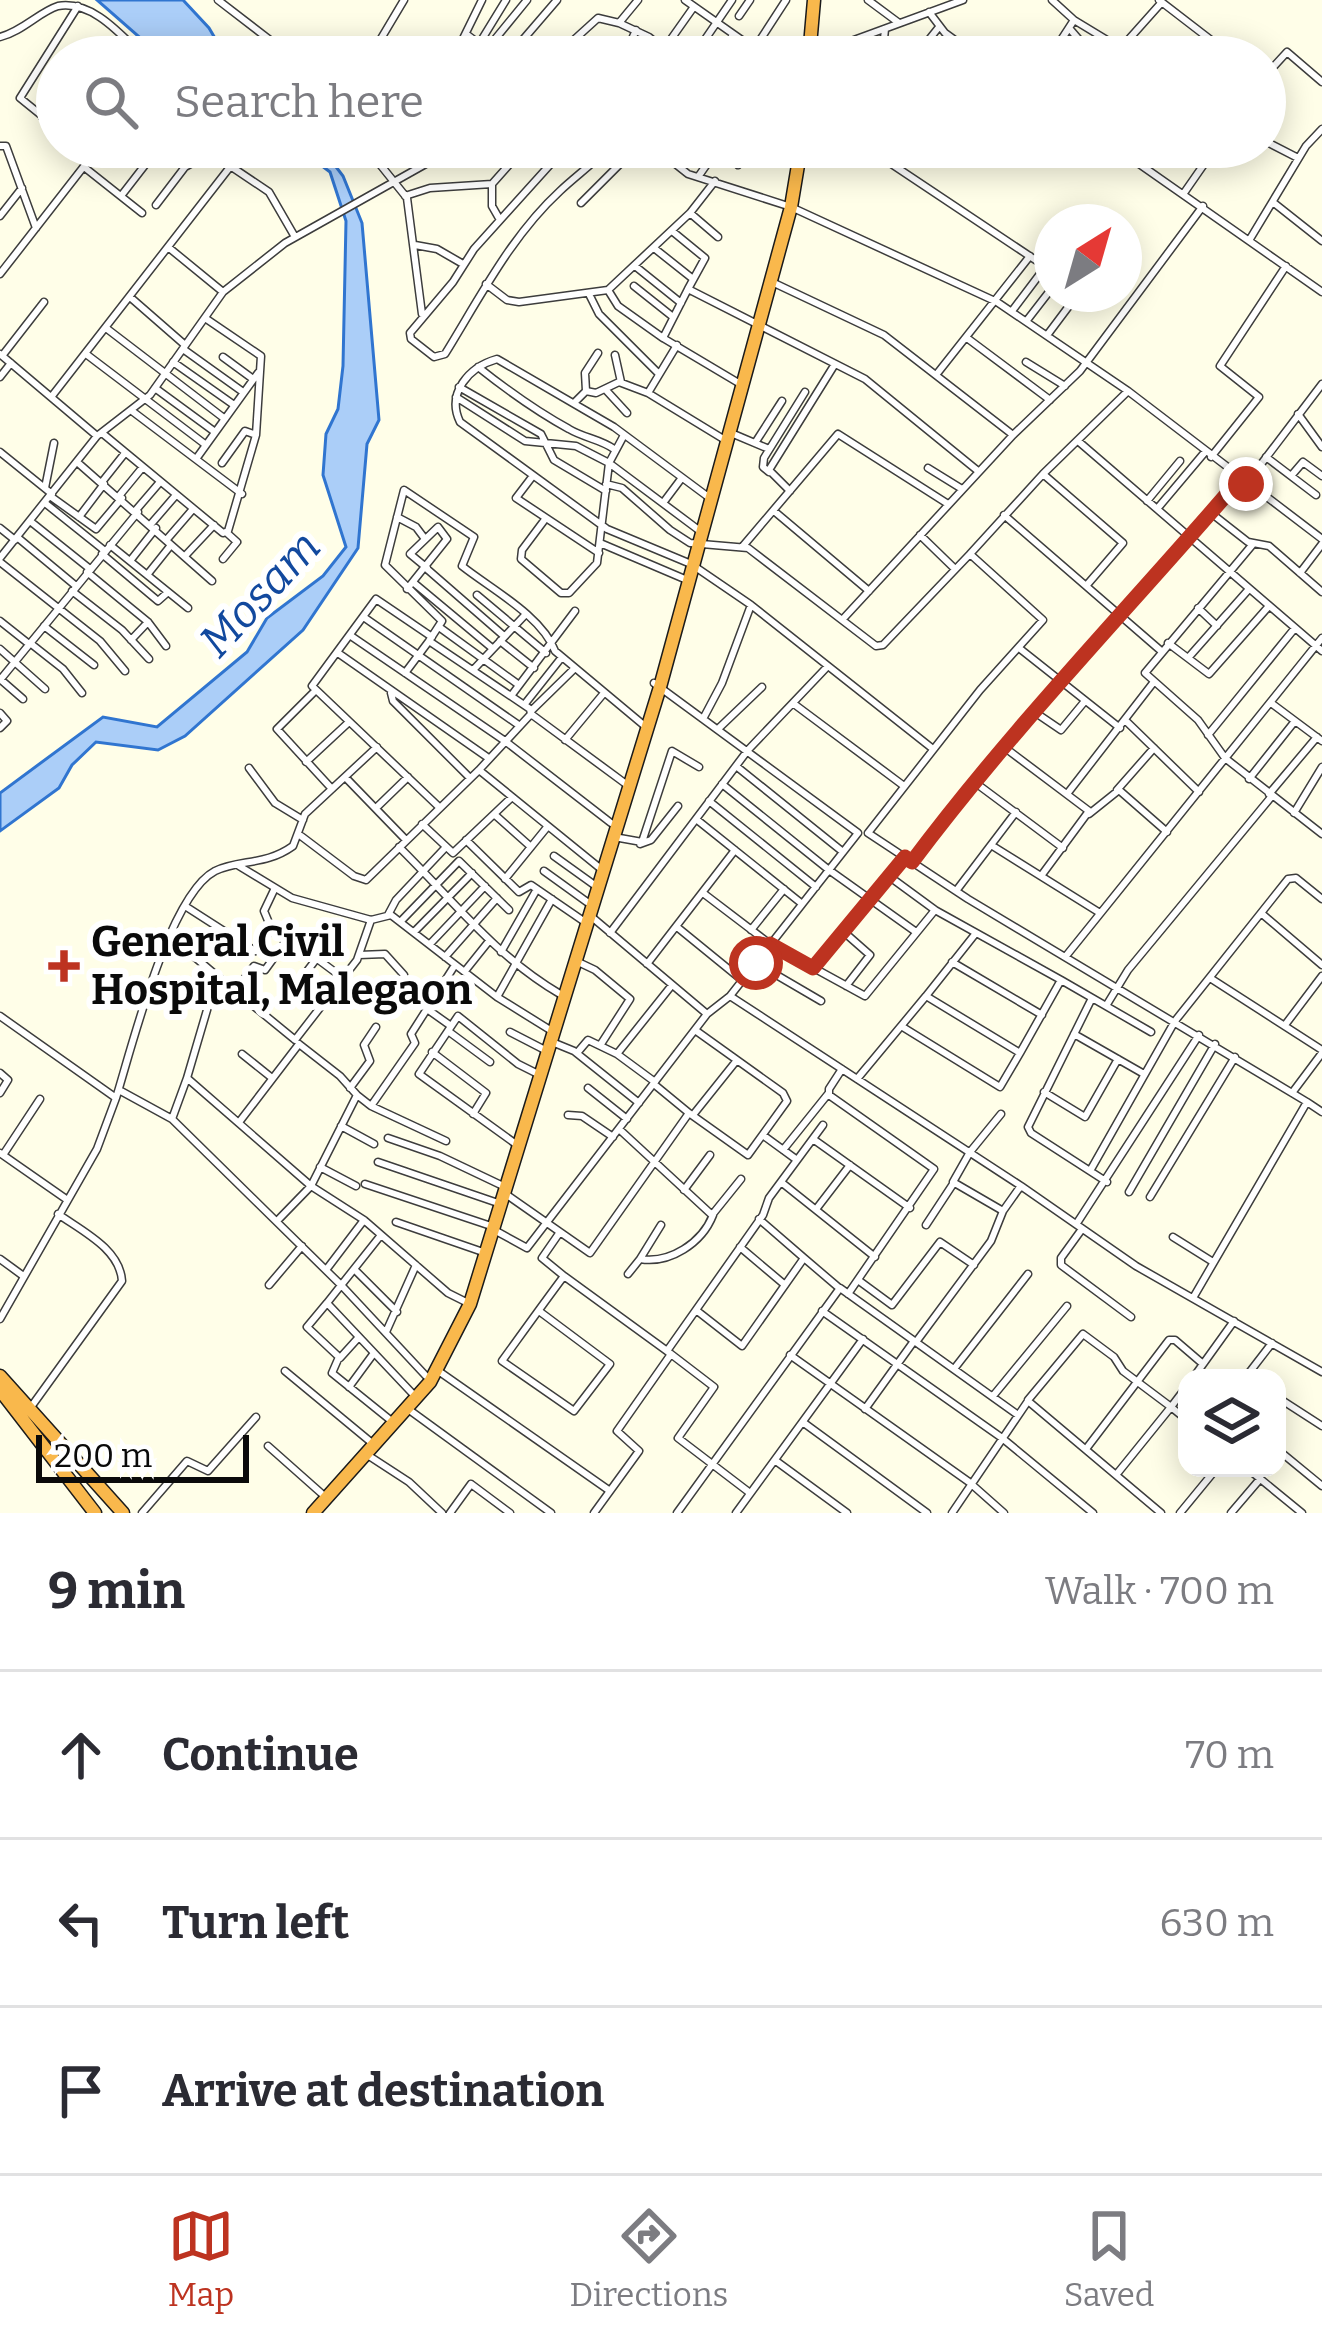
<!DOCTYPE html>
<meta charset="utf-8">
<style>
body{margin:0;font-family:Bitter,serif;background:#f2f2f3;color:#2b2b33}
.controls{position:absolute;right:36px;bottom:36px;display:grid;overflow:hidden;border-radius:24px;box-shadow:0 6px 30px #0003}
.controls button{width:108px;height:108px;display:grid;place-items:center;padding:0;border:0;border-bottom:3px solid #e1e1e2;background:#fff;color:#2b2b33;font:60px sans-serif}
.compass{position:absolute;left:1034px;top:204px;width:108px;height:108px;border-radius:50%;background:#fff;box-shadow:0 6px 30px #0003;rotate:37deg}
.scale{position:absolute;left:36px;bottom:30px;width:213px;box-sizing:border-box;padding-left:12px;border:6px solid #0a0a0a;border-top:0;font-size:33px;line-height:42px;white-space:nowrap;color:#0a0a0a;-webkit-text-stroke:9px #fff;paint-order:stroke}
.stop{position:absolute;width:36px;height:36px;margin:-27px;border:9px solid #bd3320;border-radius:50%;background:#fff}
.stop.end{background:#bd3320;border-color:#fff;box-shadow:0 3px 12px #0008}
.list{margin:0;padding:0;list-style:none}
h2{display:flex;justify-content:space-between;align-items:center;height:156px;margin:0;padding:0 48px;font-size:51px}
h2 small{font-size:39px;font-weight:400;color:#7c7c81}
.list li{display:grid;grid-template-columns:78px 1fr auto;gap:36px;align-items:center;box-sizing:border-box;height:168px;padding:0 48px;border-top:3px solid #e1e1e2}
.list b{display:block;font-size:45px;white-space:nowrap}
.list em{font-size:39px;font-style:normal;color:#7c7c81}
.icon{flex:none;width:66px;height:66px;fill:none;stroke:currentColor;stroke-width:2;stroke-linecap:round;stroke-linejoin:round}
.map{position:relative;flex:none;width:1322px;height:1513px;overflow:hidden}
.search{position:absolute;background:#fff;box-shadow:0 6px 30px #0003;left:36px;right:36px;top:36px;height:132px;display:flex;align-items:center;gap:30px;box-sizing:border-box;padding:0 42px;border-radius:66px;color:#7c7c81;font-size:45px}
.sheet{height:660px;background:#fff}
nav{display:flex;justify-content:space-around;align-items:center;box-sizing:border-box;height:168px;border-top:3px solid #e1e1e2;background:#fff;font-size:33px;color:#7c7c81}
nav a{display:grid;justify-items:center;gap:6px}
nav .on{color:#bd3320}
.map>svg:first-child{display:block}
</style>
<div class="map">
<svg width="1322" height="1513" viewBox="0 0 1322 1513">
<rect width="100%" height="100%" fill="#fffee8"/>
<path fill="#abcef8" stroke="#3075d0" stroke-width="3" d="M97,0H183L209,28L226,57H162Z
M297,147H321L343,176L362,223L379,420L367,444L358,548L303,630L185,736L158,750L96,742L72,765L59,788L0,831V793L103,717L157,727L247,652L267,618L323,576L346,547L323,475L326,434L338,409L343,366L346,221L330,172Z"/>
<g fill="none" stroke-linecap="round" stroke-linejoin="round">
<defs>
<path id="street" d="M218,0L292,57
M685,0L766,57
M868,0L899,23
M1052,0L1074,20L1135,57
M1159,0L1233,57
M929,12L945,33L978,57
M739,16L750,0
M619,23L649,37L674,57
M1069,28L1094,57
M466,34L497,57
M0,37C23,31 39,12 58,6C93,0 122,36 144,57
M884,39L910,57
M479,44L506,0
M1121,48L1162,2
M487,49L527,0
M664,49L693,8
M813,55L963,0
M377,57L373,52L404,0
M454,57L482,0
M508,57L557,0
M555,57L598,18L619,23L638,0
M624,57L636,30
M693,57L732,0
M718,57L733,35
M749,57L786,0
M872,57L884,39L885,29
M915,57L939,27
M1050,57L1074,20
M1265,76L1287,52L1322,82
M42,117L57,97
M57,128L20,98L78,6
M1265,141L1298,158
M0,146H6L36,228
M79,147L91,158
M202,147L269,192L295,237
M366,147L407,198L422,314
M566,147L474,249L453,282L410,333L411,339L434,357L445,354C479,299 511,236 560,191C576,176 593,164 609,147
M654,147L688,174L791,207L997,302L1128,391L1322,539
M866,147L1052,271
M1115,147L1322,292
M673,163L686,147
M738,165L751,147
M84,167L142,213
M698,177L719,147
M492,184V206L500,220
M1184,193L1216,147
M121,196L159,147
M405,196L430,188L492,184L525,147
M581,203L637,147
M1274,203L1322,241
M156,205L185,167L208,154
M690,213L718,237
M0,216L22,188
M672,231L705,258L688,289
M1250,239L1306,146L1322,129
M415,245L437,249L463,264
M168,247L223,292
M654,248L693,279
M635,266L681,303
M0,274L99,147
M774,283L884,335L1013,435L842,620
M486,284L507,300L519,302L608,290L690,213L715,181
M634,286L673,317
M608,290L618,306L663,338L688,289L865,379L978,471
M589,294L599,314L659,374
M130,297L185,345
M1012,311L1046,266
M1028,319L1052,288
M106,328L225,419
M1048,334L1078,294
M663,338L742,385
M967,338L1050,400
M677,345L648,393L725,440
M183,349L243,392
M0,354L97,436
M86,354L206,445
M615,355L621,382
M2,356L44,302
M223,357L253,379
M173,362L234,405
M1026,362L1065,386
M478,367C507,390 536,411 569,429C584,438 600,439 614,449
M936,375L1030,256
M0,377L11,363
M459,387L541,434L554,460L606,491
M155,388L215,432
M605,389L627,413
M586,391L585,373L598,353
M52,396L230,167
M456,397L525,441L576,446L609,463L700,531
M574,403L586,391L596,393L619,382L648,393
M132,411L242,494
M1298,414L1322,447
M102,433L223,533L228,531L256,435L261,356L205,318
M731,433L769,449
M1013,435L1080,371L1203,206
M1078,441L1322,651
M755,443L782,401
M0,452L52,494
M1211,457L1259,397L1220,366L1286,266
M1266,457L1316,495
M196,459L258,373
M77,462L212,581
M222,463L245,431L256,435
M928,468L962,489
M769,472L763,467L764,458L805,392
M1043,474L1123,543L1086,586
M1291,476L1303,462L1322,476
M532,477L516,498L599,553
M102,482L125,453
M606,484L622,488L670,530L690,543L748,548L876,646L883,645L970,554
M1246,484L1322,384
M45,488L54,443
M790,491L769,470L835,364
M50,496L96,529L122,498
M119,496L142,468
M711,499L614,427L497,359C469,367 446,393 460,422L607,529L691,564L751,605L933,749
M1147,501L1180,461
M45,503L105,551
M663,503L681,479
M1157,509L1205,452
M136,510L160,482
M774,511L869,591
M1211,513L1248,542L1269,546L1322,592
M1004,515L1160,650
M79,517L104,484
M397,517L416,527L425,539
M546,518L522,550L521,559L561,593H569L597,563L609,463L624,435
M30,521L90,569
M151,524L176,495
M0,528L15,540
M920,535L955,569
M17,537L76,586
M168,538L193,509
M600,543L687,580
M1253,544L1145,673L1198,720L1225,758L1322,834
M110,545L188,608
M743,546L838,434L948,504
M102,554L158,601L167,593
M185,556L214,525
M0,558L97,436L150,395L223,292L285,243L456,147
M223,559L237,542L227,533
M130,561L156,528
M0,562L100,641L125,671
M427,569L504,636
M87,572L148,622L166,646
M1300,573L1322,544
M147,575L171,545
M414,583L492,648
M407,589L447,539L438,527L410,554L427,568
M72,591L122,630L149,659
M477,595L546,653
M1198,608L1217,626
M365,618L520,726
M0,621L29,644
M44,626L94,665
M439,627L519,685
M351,636L505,741L611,823
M432,637L376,599L312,686L439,807
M131,640L148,622
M429,641L442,621L385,565L404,490L474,537L462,566C491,589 542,616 555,651L646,727
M500,641L534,668
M30,643L63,669L82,693
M1168,643L1209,674L1269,606
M1019,648L1120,728
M0,649L45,689
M338,653L487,757
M1188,658L1249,589
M474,669L525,615
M405,673L429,641L530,709L531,714
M0,679L23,699
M0,680L138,512
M314,692L277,729L332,789
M391,693L393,701L470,778
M511,696L575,611
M1271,703L1322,741
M794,704L904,786
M524,705L562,657
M531,711L575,668
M1033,711L1061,730L1085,701
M0,713L7,721L0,728
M704,717L722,683L751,605
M1126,721L1199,792
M719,728L762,687
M1208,735L1295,628
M565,740L604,693
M1004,747L1089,811L1041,876
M306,762L349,722
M736,766L843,852
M249,768L275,803L303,820
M479,770L531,714L630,787
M346,778L406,840
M1249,779L1295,721
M973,781L1063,848
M722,784L829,870L916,932
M1117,790L1154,748
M1067,794L1153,683
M1269,794L1317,737
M709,801L816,887
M376,808L408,777
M1294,813L1322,767
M494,814L531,847
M1089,814L1119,790L1167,832
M696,819L801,903
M422,824L453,853L512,797
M868,833L968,899L1307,1102L1193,1298
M868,833L980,690L1043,620L970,554L1043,474L1128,391
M301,836L354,876L366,880L479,770L601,869
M614,837L642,842L672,751L699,767
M466,840L519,892L531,885L582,920
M640,844L651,840L678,806
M991,845L1100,913
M399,847C451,898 496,957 560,994
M554,856L593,884
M912,862L973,781L1240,479
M239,866L292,898L371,920
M544,871L587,902
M890,877L935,910
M505,879L548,826
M274,890L264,911L269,923L386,1010L404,975L385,954L359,955
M956,891L1016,812
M703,893L770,944L865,996L935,910L1061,980L1020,1053L926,996L857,1079
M185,906L255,951L274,926
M1261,913L1322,965
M388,915L396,900L445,848
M593,918L707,1014L730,996L858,833L654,683
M402,920L459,861L509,910
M677,927L742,980
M751,930L784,889
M415,931L472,873
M610,933L748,750L827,667
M845,933L870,955L846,986
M170,936L217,976
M430,944L485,886
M501,952L537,889
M1066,956L1322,638
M445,957L497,898
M576,961L595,970L630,999L601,1044
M952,962L1042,1015
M756,963L821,1001
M647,964L735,850
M813,968L905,857
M465,971L489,941
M1210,978L1322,1050
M1061,980L1151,1032
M235,991L254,966L265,970L289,937
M292,991L317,958
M730,996L1021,1186L1136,1266L1322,1372
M926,996L976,933
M497,997L552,899
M1092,998L1028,1127L1031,1133L1107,1182
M1106,1006L1128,970L1272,796
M427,1009L451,1026
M0,1016L116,1098L97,1149L0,1319
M1285,1025L1322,976
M901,1026L1000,1087L1020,1053
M448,1031L490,1062
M510,1032L543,1049
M1074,1034L1144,1074
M295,1040L357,960L371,920L391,915L497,997L555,1033
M552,1042L574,1051L639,1103
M432,1052L486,1093L473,1114
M577,1053L588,1040L617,1054L655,1082
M242,1054L272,1078
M617,1054L672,985
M842,1069L829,1089V1095L934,1169L848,1294
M0,1073L8,1080L0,1093
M187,1078L217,976L294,1039
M350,1088L370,1061L364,1045L376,1027
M588,1088L627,1119
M119,1090L172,1119L342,1286L426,1376
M1044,1092L1085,1117L1118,1059
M1292,1093L1322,1053
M357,1095L371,1106L415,1043L411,1034L455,965
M116,1098C132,1047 169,895 215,871C240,859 265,866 293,846L305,814L377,747
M1307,1102L1322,1112
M371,1106L446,1141
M689,1113L748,1155L787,1101L783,1093L695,1030
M1001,1114L970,1152L953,1182L1003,1211
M568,1115L582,1116L613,1137
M693,1115L737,1060
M172,1119L187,1078L311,1186L364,1220L448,1293L470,1304
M240,1121L299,1044L340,1076L357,1095L311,1186L277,1221
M341,1126L374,1144
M619,1129L712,1215L741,1179
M764,1136L797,1160
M388,1138L440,1156L501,1185
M813,1139L910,1208
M520,1147L419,1074L458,1016L518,1064L538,1074
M783,1150L828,1094
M0,1153L66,1199
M3,1155L40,1099
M378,1162L495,1202
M320,1167L356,1186
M1090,1171L1175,1021L1288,879L1296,878L1322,899
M781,1182L875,1257
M365,1184L488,1225
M684,1190L710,1155
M1129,1192L1215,1044
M507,1195L590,1253L689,1113L655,1085
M1150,1197L1235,1057
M817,1208L850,1165
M396,1222L480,1251
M1077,1223L1199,1035
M926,1225L953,1184
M1082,1229L1061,1258V1265L1131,1317
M496,1231L527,1248L707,1014
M560,1232L542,1258L564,1276
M381,1235L327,1303L412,1393
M1173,1237L1213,1262
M740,1247L785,1285
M804,1258L838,1287
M0,1259L22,1275
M640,1259L661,1225
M326,1270L364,1220
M355,1270L397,1312
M628,1274L640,1259C670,1264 702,1243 713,1215
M858,1280L892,1305L940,1242L974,1265
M269,1285L302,1246
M327,1303L307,1327L339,1357L332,1373L389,1419
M696,1310L742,1346L804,1258L759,1219
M539,1311L610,1364L574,1411L502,1361C523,1332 543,1304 564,1276L667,1351L763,1215L769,1198L823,1125
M822,1311L1002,1438L1093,1513
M386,1332L416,1265
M916,1342L991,1241L1003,1211L1020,1187
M667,1351L714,1387L678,1438L750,1493
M790,1355L969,1482L1004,1513
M340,1358L359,1337
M954,1369L1028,1274
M437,1370L610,1491
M285,1371L372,1443
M1193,1378L1234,1321
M1245,1378L1272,1343
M1187,1386L1171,1407L1187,1420
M349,1387L374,1353
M993,1396L1067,1306
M1277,1397L1322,1426
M1028,1400L1083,1334L1114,1357L1123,1371L1171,1407L1116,1475
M31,1407L122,1281C120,1249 82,1231 58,1214
M408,1409L551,1513
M865,1409L914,1341
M804,1423L927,1513
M268,1446L321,1493
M1086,1449L1169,1340H1175L1203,1364
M1277,1449L1322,1486
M366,1454L409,1482L442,1513
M776,1461L847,1513
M1247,1468L1302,1513
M142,1513L187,1461L208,1471L256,1417
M450,1513L471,1484L510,1513
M594,1513L639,1451L617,1431L671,1354
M677,1513L840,1288L1018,1415
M736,1513L863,1339
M952,1513L1028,1401L1161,1513
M1180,1513L1217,1468
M1231,1513L1260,1479"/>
<path id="highway" d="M809,57L814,0
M0,1376L123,1513
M0,1390L95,1513
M313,1513L430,1382L470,1304L660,687L791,207L801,147"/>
</defs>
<use href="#street" stroke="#3d3d3d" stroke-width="9"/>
<use href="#highway" stroke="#1b1b1b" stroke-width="15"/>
<use href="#street" stroke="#fff" stroke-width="6"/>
<use href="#highway" stroke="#f9b84c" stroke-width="12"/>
</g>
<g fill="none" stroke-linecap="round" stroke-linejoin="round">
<path stroke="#bd3320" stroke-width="15" d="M756,963L770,944L813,968L905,857L912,862C1013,727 1130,607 1240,479L1246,484"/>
</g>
<path fill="#bd3320" stroke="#fff" stroke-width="4.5" d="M58 948h12v12h12v12h-12v12h-12v-12h-12v-12h12z"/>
<g text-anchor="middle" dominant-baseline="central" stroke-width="12" stroke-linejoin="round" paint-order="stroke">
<g font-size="42" font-weight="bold" fill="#0a0a0a" stroke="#fff" text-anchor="start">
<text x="91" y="942">General Civil<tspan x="91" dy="48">Hospital, Malegaon</tspan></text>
</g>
<g font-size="45" font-style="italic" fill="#12499e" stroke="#fff">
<text transform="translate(260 594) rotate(-47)">Mosam</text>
</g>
</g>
</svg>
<div class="controls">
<button><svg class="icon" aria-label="layers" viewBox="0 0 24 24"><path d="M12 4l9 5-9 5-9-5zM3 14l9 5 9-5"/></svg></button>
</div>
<svg class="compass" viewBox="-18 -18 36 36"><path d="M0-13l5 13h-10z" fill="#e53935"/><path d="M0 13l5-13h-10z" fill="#7c7c81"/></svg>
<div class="scale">200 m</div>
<div class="stop" style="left:756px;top:963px"></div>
<div class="stop end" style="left:1246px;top:484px"></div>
<div class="search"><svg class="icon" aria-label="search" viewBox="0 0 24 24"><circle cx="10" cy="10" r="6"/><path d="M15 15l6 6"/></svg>Search here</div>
</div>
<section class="sheet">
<h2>9 min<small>Walk · 700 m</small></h2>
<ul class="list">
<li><svg class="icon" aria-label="ahead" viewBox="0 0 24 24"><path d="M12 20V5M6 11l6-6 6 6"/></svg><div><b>Continue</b></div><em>70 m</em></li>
<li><svg class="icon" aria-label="left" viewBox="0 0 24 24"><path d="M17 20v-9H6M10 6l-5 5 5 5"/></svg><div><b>Turn left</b></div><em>630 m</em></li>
<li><svg class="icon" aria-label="arrive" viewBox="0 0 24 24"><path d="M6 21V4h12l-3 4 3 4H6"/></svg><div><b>Arrive at destination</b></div></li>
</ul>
</section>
<nav>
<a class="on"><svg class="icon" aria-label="map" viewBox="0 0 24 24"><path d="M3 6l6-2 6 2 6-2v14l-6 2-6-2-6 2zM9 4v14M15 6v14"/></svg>Map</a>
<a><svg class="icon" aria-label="directions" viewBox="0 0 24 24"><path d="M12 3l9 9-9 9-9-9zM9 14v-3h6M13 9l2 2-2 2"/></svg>Directions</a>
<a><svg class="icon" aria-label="saved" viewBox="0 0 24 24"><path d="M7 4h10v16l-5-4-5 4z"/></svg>Saved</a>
</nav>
